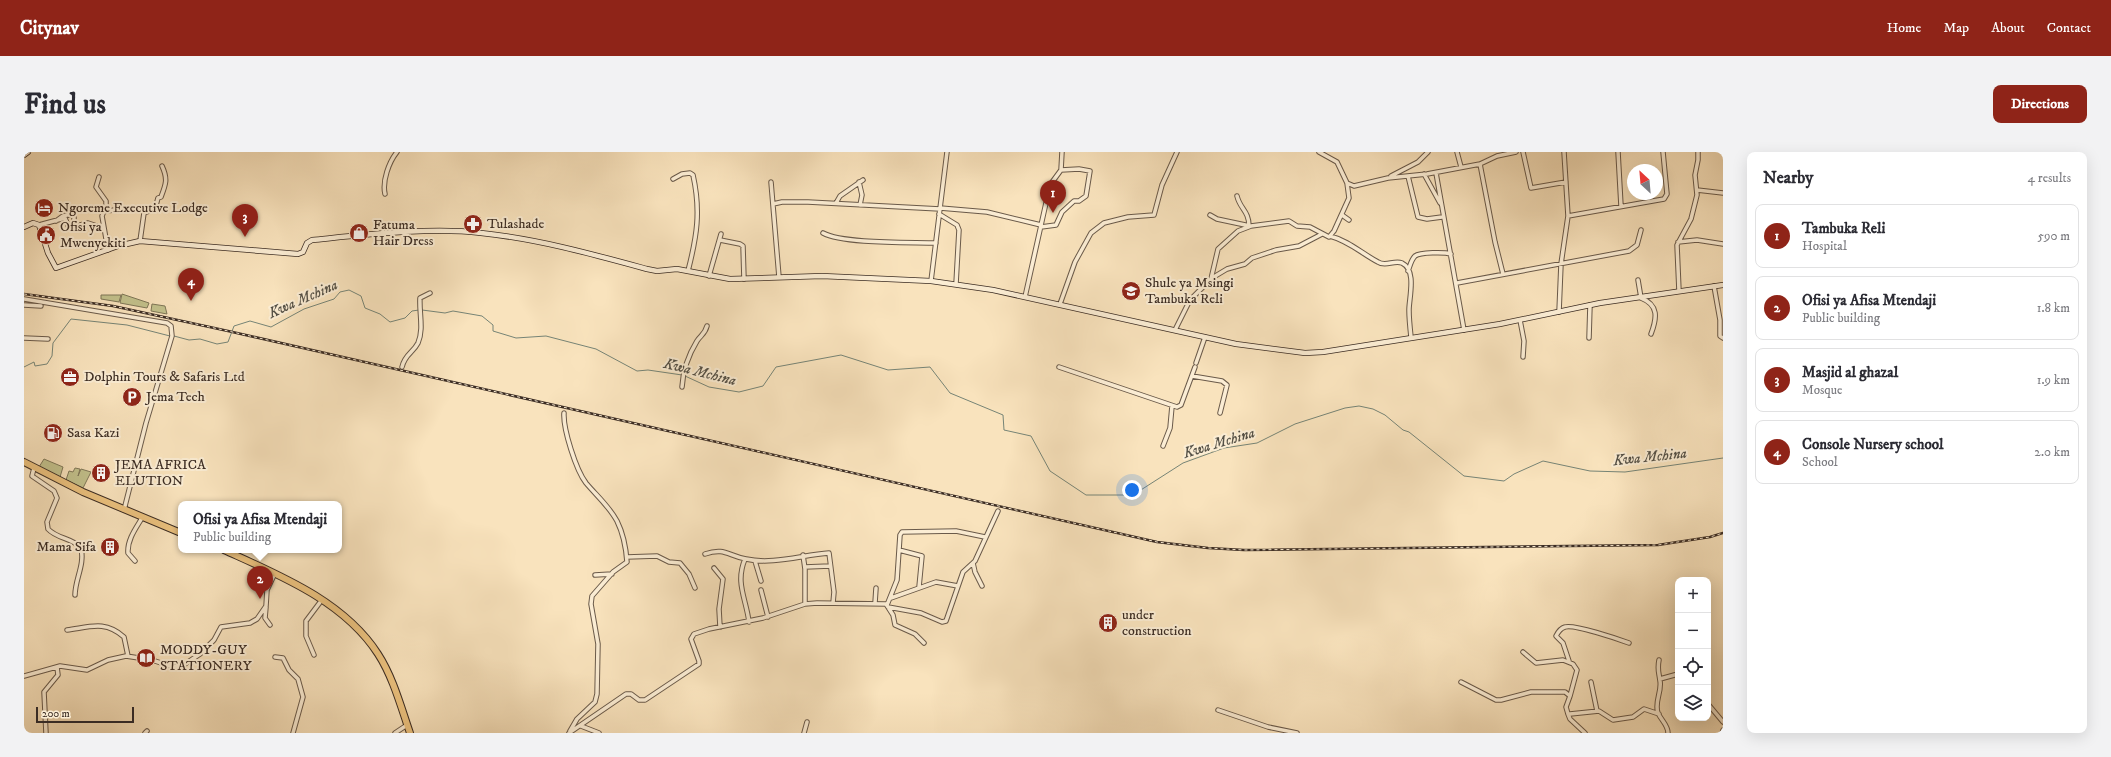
<!DOCTYPE html>
<meta charset="utf-8">
<style>
body{margin:0;font-family:"IM FELL DW Pica",serif;background:#f2f2f3;color:#2b2b33}
.controls{position:absolute;right:12px;bottom:12px;display:grid;overflow:hidden;border-radius:8px;box-shadow:0 4px 16px #0002}
.controls button{width:36px;height:36px;display:grid;place-items:center;padding:0;border:0;border-bottom:1px solid #e1e1e2;background:#fff;color:#2b2b33;font:20px sans-serif}
.compass{position:absolute;left:1603px;top:12px;width:36px;height:36px;border-radius:50%;background:#fff;box-shadow:0 4px 16px #0002;rotate:334deg}
.scale{position:absolute;left:12px;bottom:10px;width:98px;box-sizing:border-box;padding-left:4px;border:2px solid #3b2c23;border-top:0;font-size:11px;line-height:14px;white-space:nowrap;color:#3b2c23;-webkit-text-stroke:3px #fbedd4;paint-order:stroke}
.you{position:absolute;left:1108px;top:338px;width:14px;height:14px;margin:-10px;border:3px solid #fff;border-radius:50%;background:#1a73e8;box-shadow:0 0 0 6px #1a73e833}
.badge{display:grid;place-items:center;width:26px;height:26px;border-radius:50%;background:#8f2418;color:#fff;font-size:13px;font-weight:700}
.pin{position:absolute;translate:-50% -33px;filter:drop-shadow(0 1px 2px #0008)}
.pin::after{content:'';position:absolute;top:21px;width:14px;height:12px;background:inherit;clip-path:polygon(0 0,100% 0,50% 100%)}
.popup{position:absolute;left:154px;top:349px;width:164px;height:52px;box-sizing:border-box;display:grid;place-content:center;border-radius:8px;background:#fff;filter:drop-shadow(0 1px 3px #0005);font-size:13px;white-space:nowrap;color:#7c7c81}
.popup b{font-size:15px;color:#2b2b33}
.popup::after{content:'';position:absolute;left:50%;top:100%;margin-left:-8px;border:8px solid transparent;border-top-color:#fff}
.list{margin:0;padding:0;list-style:none}
h2{display:flex;justify-content:space-between;align-items:center;height:52px;margin:0;padding:0 16px;font-size:17px}
h2 small{font-size:13px;font-weight:400;color:#7c7c81}
.list li{display:grid;grid-template-columns:26px 1fr auto;gap:12px;align-items:center;box-sizing:border-box;height:64px;margin:0 8px 8px;padding:0 8px;border:1px solid #e1e1e2;border-radius:8px}
.list b{display:block;font-size:15px;white-space:nowrap}
.list p{margin:0;font-size:13px;white-space:nowrap;color:#7c7c81}
.list em{font-size:13px;font-style:normal;color:#7c7c81}
.icon{flex:none;width:22px;height:22px;fill:none;stroke:currentColor;stroke-width:2;stroke-linecap:round;stroke-linejoin:round}
.map{position:relative;flex:none;width:1699px;height:581px;overflow:hidden;border-radius:8px}
header{display:flex;align-items:center;gap:24px;box-sizing:border-box;height:56px;padding:0 20px;background:#8f2418;color:#fff}
header strong{font-size:19px}
nav{display:flex;gap:22px;margin-inline-start:auto;font-size:14px}
.intro{display:flex;align-items:center;justify-content:space-between;box-sizing:border-box;height:96px;padding:0 24px}
h1{margin:0;font-size:28px}
.button{padding:10px 18px;border-radius:8px;background:#8f2418;color:#fff;font-size:14px;font-weight:700}
main{display:flex;gap:24px;padding:0 24px}
aside{flex:1;background:#fff;border-radius:8px;box-shadow:0 4px 16px #0002}
.map>svg:first-child{display:block}
</style>
<header>
<strong>Citynav</strong>
<nav><a>Home</a><a>Map</a><a>About</a><a>Contact</a></nav>
</header>
<div class="intro"><h1>Find us</h1><a class="button">Directions</a></div>
<main>
<div class="map">
<svg width="1699" height="581" viewBox="0 0 1699 581">
<rect width="100%" height="100%" fill="#f9e3bd"/>
<filter id="stains"><feTurbulence type="fractalNoise" baseFrequency=".005" numOctaves="4"/><feColorMatrix values="0 0 0 0 .2 0 0 0 0 .09 0 0 0 0 .02 0 0 0 .5 -.17"/></filter>
<radialGradient id="worn" r=".72"><stop offset=".6" stop-color="#630" stop-opacity="0"/><stop offset="1" stop-color="#630" stop-opacity=".3"/></radialGradient>
<path fill="#c3c28d" stroke="#7f7758" d="M98,142L125,151L123,156L96,151Z
M77,143H97L95,150L77,147Z
M128,152L141,154L143,162L127,159Z
M20,307L39,315L36,325L15,315Z
M51,316L56,317L54,324L57,317L67,320L59,336L42,328L45,319L49,320Z"/>
<g fill="none" stroke-linecap="round" stroke-linejoin="round">
<path stroke="#768476" stroke-width="1" d="M398,158L421,161L429,159L458,164L469,173V179L492,186L522,184L572,197L613,219L624,218L658,223
M150,184L165,188L176,187L193,192L204,190L210,174L226,169L247,175L280,157L310,147L316,140L325,138L337,144L341,156L356,162L366,170L381,166L388,159L395,158
M0,215L10,210L11,214L23,212L28,204L29,191L47,167L103,173L146,184
M661,224L685,235L715,240L739,234L752,215L817,203L864,218L906,215L926,241L979,263L980,278L1007,284L1026,319L1062,343H1109L1159,311L1200,296L1233,291L1271,272L1321,256L1335,254L1349,257L1361,263L1379,278L1385,280L1440,324L1480,329L1490,322L1519,309L1566,319L1601,320L1699,306"/>
<defs>
<path id="street" d="M1295,0L1313,10L1323,31L1330,34L1364,26L1403,22L1456,12L1473,4L1492,0
M1433,0L1437,15
M1499,0L1507,36L1542,30
M1594,0L1597,54
M1456,12L1471,90L1479,122
M1412,21L1440,178
M1400,22L1416,51
M1367,24L1394,10L1404,0
M1384,24L1394,65L1403,67L1418,65
M75,25L72,35L82,49V54L78,64L84,98
M649,27L658,22L666,21L669,23C677,59 673,84 664,119
M747,30L755,125
M835,30L838,43L836,53
M1673,38L1699,41
M361,42C358,29 365,10 373,0
M1213,44C1216,57 1225,59 1225,74
M812,51L816,44L839,28
M749,52L758,50H784L916,57
M916,56L963,60L1017,73
M80,59L102,57
M915,62L933,73L935,78L932,132
M1186,63L1193,67L1226,74
M1318,63L1325,68
M1544,64L1640,47L1643,42L1639,0
M32,69L39,64L47,62L50,65V74
M15,73L41,66L45,76L64,71L79,76
M1017,75L1032,73L1038,60L1050,49H1055L1062,44L1066,19L1055,17L1037,18
M799,81C819,92 887,90 912,91
M1306,84C1325,89 1337,101 1354,110C1361,115 1370,108 1378,111C1393,118 1385,146 1385,158C1385,167 1386,176 1387,185
M696,88L716,92L719,94L720,127
M116,89L120,61L131,57L134,46L137,45C142,32 144,27 138,14
M1654,90L1673,88L1699,92
M1384,119C1386,114 1387,108 1391,104C1396,100 1421,100 1427,102
M685,124L697,82
M1188,126L1203,117L1221,112L1228,106L1252,98L1275,94L1298,82
M1614,128L1617,146C1635,153 1633,166 1627,182
M907,129L923,0
M1433,131L1605,99L1613,93L1617,78
M1690,134L1696,168V184L1699,186
M1655,139L1653,93L1667,67L1673,43L1671,23L1674,8V0
M1001,145L1026,33L1037,18L1038,0
M0,147L143,171L147,174L148,184L122,271L100,358
M1036,152L1051,110L1067,81L1080,71L1104,65L1130,63L1138,33L1153,0
M0,153L17,154
M1535,160L1537,112L1544,64L1540,0
M1496,168L1500,189L1499,205
M1151,178L1166,148L1187,127L1194,97L1214,79L1227,74L1265,69L1273,74L1286,75L1305,85L1310,79L1325,46L1323,31
M0,186L24,187
M1565,186L1566,153
M1172,211L1181,185
M378,215C381,202 389,201 394,191C400,177 395,161 396,146L406,141
M1035,215L1153,255L1157,253L1171,215
M1168,224L1198,229L1203,233L1196,261
M658,235C659,219 665,202 673,189C677,183 681,182 683,174
M540,261C539,277 552,318 562,331C572,343 585,354 593,369C599,381 602,396 603,410L589,420L568,444L567,452L574,492L573,542L571,550L553,567L546,579
M1139,294L1146,276L1148,254
M10,316L8,324L30,339L33,346L23,370L24,377C33,387 49,386 57,396C61,413 51,427 51,443
M875,398L898,404L895,435
M681,402C701,395 704,404 722,407C748,413 778,403 805,401L810,440L809,451
M779,403L781,417V452
M603,405L633,404L645,410L656,411L665,422L671,436
M721,407C711,431 722,446 725,470
M111,409L104,401C103,388 112,376 118,366
M731,409L737,429
M949,411L951,420L958,434
M781,415L806,414
M690,416L699,427L695,457L696,475
M571,423L588,422
M737,438L744,465
M867,446L912,430L934,434
M851,451L852,436
M863,453L873,428L876,383L878,380L932,379L961,385
M242,455L241,466L246,473
M864,455L897,461L918,470L922,469L939,420L951,409L974,359
M43,478C66,475 81,468 100,485L104,504
M1499,500L1512,511L1539,508L1549,512L1553,518L1546,544
M290,503L282,484V469L297,449
M251,505L259,506L265,518L274,527L279,545L269,581
M1635,508C1633,518 1635,520 1636,529C1638,540 1630,550 1634,561C1637,568 1644,573 1644,581
M1545,509L1539,491L1532,484C1534,480 1537,476 1541,475C1550,472 1594,487 1605,491
M0,524L36,514L63,518L84,508L102,504L128,508L149,515L158,514L176,502L190,488L197,475L226,471L233,467L242,454L243,438L251,421
M1636,527L1654,522
M1437,530L1472,548H1477L1507,540H1541L1546,544L1542,555L1544,562H1546L1575,559L1589,568L1609,565L1620,557L1635,562
M1567,530L1573,559
M1684,552L1699,570
M1194,558L1244,575L1273,581
M1544,562L1546,567L1561,581
M557,574L575,581
M22,581L20,540L34,523L33,515
M121,581L123,579
M371,581L383,573
M545,581L602,542H607L615,548H621L675,512V509L667,487L670,482L685,477L739,466L781,452L793,451L862,452L869,463L871,473L891,482L900,491
M780,581L783,570
M1698,581L1699,578"/>
<path id="secondary" d="M0,3L4,0
M0,75L9,71L15,73L24,101L32,116L94,94L116,89L274,102L279,100L283,91L288,88C339,83 406,75 457,81C514,87 568,102 623,117L633,119L653,117L706,127L798,124L907,129L969,138L1212,192L1281,201L1299,200L1476,172L1576,151L1699,133"/>
<path id="highway" d="M0,310L59,340L157,381
M200,398C255,423 320,449 354,502C369,525 377,555 386,581"/>
</defs>
<use href="#street" stroke="#6a5a4a" stroke-width="5.5"/>
<use href="#secondary" stroke="#3b2c23" stroke-width="6"/>
<use href="#highway" stroke="#3b2c23" stroke-width="8"/>
<use href="#street" stroke="#fbedd4" stroke-width="3.5"/>
<use href="#secondary" stroke="#fbedd4" stroke-width="4.5"/>
<use href="#highway" stroke="#ecc27e" stroke-width="6"/>
<defs>
<path id="rail" d="M0,142L89,154L204,179L1133,390L1184,396L1220,398L1634,393L1686,385L1699,381"/>
</defs>
<use href="#rail" stroke="#3b2c23" stroke-width="2.5"/>
<use href="#rail" stroke="#fbedd4" stroke-width="1" stroke-dasharray="3" stroke-linecap="butt"/>
</g>
<defs>
<symbol id="hotel-disc" viewBox="-11 -11 22 22"><circle r="9.5" fill="#8f2418" stroke="#fbedd4"/><path d="M-6-4.5h1.5V1H6V5H4.5V3h-9V5H-6ZM-4 0a1.8 1.8 0 1 1 3.6 0ZM.5 0V-2.5h3Q6-2.5 6 0Z" fill="#fff"/></symbol>
<symbol id="pharmacy-disc" viewBox="-11 -11 22 22"><circle r="9.5" fill="#8f2418" stroke="#fbedd4"/><path d="M-2-6h4v4h4v4h-4v4h-4v-4h-4v-4h4Z" fill="#fff"/></symbol>
<symbol id="shop-disc" viewBox="-11 -11 22 22"><circle r="9.5" fill="#8f2418" stroke="#fbedd4"/><path d="M-5-2.5h2.3a2.7 3.5 0 0 1 5.4 0H5L5.5 6h-11ZM-1.5-2.5h3a1.5 2.3 0 0 0-3 0Z" fill="#fff"/></symbol>
<symbol id="civic-disc" viewBox="-11 -11 22 22"><circle r="9.5" fill="#8f2418" stroke="#fbedd4"/><path d="M-.6-6.5H3V-4.5H.6V-3L4-1V1h2V6H-6V1h2V-1L-.6-3ZM-1.2 2.5V6h2.4V2.5Z" fill="#fff"/></symbol>
<symbol id="school-disc" viewBox="-11 -11 22 22"><circle r="9.5" fill="#8f2418" stroke="#fbedd4"/><path d="M0-5L7-2L0 1L-7-2ZM-4 1L0 2.5L4 1V4Q0 6-4 4Z" fill="#fff"/></symbol>
<symbol id="office-disc" viewBox="-11 -11 22 22"><circle r="9.5" fill="#8f2418" stroke="#fbedd4"/><path d="M-6-3h4V-5.5h4V-3h4V5H-6ZM-1-4.5V-3h2v-1.5ZM-6 0V1H6V0Z" fill="#fff"/></symbol>
<symbol id="parking-disc" viewBox="-11 -11 22 22"><circle r="9.5" fill="#8f2418" stroke="#fbedd4"/><path d="M-3.5-5.5H1a3.5 3.5 0 0 1 0 7H-1V5.5H-3.5ZM-1-3.4V-.6H.8a1.4 1.4 0 0 0 0-2.8Z" fill="#fff"/></symbol>
<symbol id="fuel-disc" viewBox="-11 -11 22 22"><circle r="9.5" fill="#8f2418" stroke="#fbedd4"/><path d="M-5.5-6h7V0h2V4h1.3V-2.5L3-4.5l.8-.8L6-3V5H2.5V1h-1V6h-7ZM-4.2-4.7v3.2H.2V-4.7Z" fill="#fff"/></symbol>
<symbol id="building-disc" viewBox="-11 -11 22 22"><circle r="9.5" fill="#8f2418" stroke="#fbedd4"/><path d="M-4-6H4V6H1V3H-1V6H-4ZM-2.5-4.3h1.7v1.8h-1.7ZM.8-4.3h1.7v1.8H.8ZM-2.5-1h1.7V.8h-1.7ZM.8-1h1.7V.8H.8Z" fill="#fff"/></symbol>
<symbol id="library-disc" viewBox="-11 -11 22 22"><circle r="9.5" fill="#8f2418" stroke="#fbedd4"/><path d="M-6-4Q-3-5.5-.7-3.5V5Q-3 3-6 4ZM6-4Q3-5.5 .7-3.5V5Q3 3 6 4Z" fill="#fff"/></symbol>
</defs>
<g fill-rule="evenodd">
<use href="#hotel-disc" x="9" y="45" width="22" height="22"/>
<use href="#pharmacy-disc" x="438" y="61" width="22" height="22"/>
<use href="#shop-disc" x="324" y="70" width="22" height="22"/>
<use href="#civic-disc" x="11" y="72" width="22" height="22"/>
<use href="#school-disc" x="1096" y="128" width="22" height="22"/>
<use href="#office-disc" x="35" y="214" width="22" height="22"/>
<use href="#parking-disc" x="97" y="234" width="22" height="22"/>
<use href="#fuel-disc" x="18" y="270" width="22" height="22"/>
<use href="#building-disc" x="66" y="310" width="22" height="22"/>
<use href="#building-disc" x="75" y="384" width="22" height="22"/>
<use href="#building-disc" x="1073" y="460" width="22" height="22"/>
<use href="#library-disc" x="111" y="495" width="22" height="22"/>
</g>
<g text-anchor="middle" dominant-baseline="central" stroke-width="4" stroke-linejoin="round" paint-order="stroke">
<g font-size="14" fill="#3b2c23" stroke="#fbedd4" text-anchor="start">
<text x="34" y="56">Ngoreme Executive Lodge</text>
<text x="463" y="72">Tulashade</text>
<text x="349" y="73">Fatuma<tspan x="349" dy="16">Hair Dress</tspan></text>
<text x="36" y="75">Ofisi ya<tspan x="36" dy="16">Mwenyekiti</tspan></text>
<text x="1121" y="131">Shule ya Msingi<tspan x="1121" dy="16">Tambuka Reli</tspan></text>
<text x="60" y="225">Dolphin Tours &amp; Safaris Ltd</text>
<text x="122" y="245">Jema Tech</text>
<text x="43" y="281">Sasa Kazi</text>
<text x="91" y="313">JEMA AFRICA<tspan x="91" dy="16">ELUTION</tspan></text>
<text x="72" y="395" text-anchor="end">Mama Sifa</text>
<text x="1098" y="463">under<tspan x="1098" dy="16">construction</tspan></text>
<text x="136" y="498">MODDY-GUY<tspan x="136" dy="16">STATIONERY</tspan></text>
</g>
<g font-size="15" font-style="italic" fill="#545046" stroke="#fbedd4">
<text transform="translate(279 147) rotate(-24)">Kwa Mchina</text>
<text transform="translate(676 220) rotate(14)">Kwa Mchina</text>
<text transform="translate(1195 291) rotate(-17)">Kwa Mchina</text>
<text transform="translate(1626 305) rotate(-6)">Kwa Mchina</text>
</g>
</g>
<rect width="100%" height="100%" filter="url(#stains)"/>
<rect width="100%" height="100%" fill="url(#worn)"/>
</svg>
<div class="controls">
<button>+</button>
<button>−</button>
<button><svg class="icon" aria-label="locate" viewBox="0 0 24 24"><circle cx="12" cy="12" r="6"/><path d="M12 2v4M12 18v4M2 12h4M18 12h4"/></svg></button>
<button><svg class="icon" aria-label="layers" viewBox="0 0 24 24"><path d="M12 4l9 5-9 5-9-5zM3 14l9 5 9-5"/></svg></button>
</div>
<svg class="compass" viewBox="-18 -18 36 36"><path d="M0-13l5 13h-10z" fill="#e53935"/><path d="M0 13l5-13h-10z" fill="#7c7c81"/></svg>
<div class="scale">200 m</div>
<div class="you"></div>
<div class="pin badge" style="left:1029px;top:61px">1</div>
<div class="pin badge" style="left:236px;top:447px">2</div>
<div class="popup"><b>Ofisi ya Afisa Mtendaji</b>Public building</div>
<div class="pin badge" style="left:221px;top:85px">3</div>
<div class="pin badge" style="left:167px;top:149px">4</div>
</div>
<aside>
<h2>Nearby<small>4 results</small></h2>
<ul class="list">
<li><span class="badge">1</span><div><b>Tambuka Reli</b><p>Hospital</p></div><em>590 m</em></li>
<li><span class="badge">2</span><div><b>Ofisi ya Afisa Mtendaji</b><p>Public building</p></div><em>1.8 km</em></li>
<li><span class="badge">3</span><div><b>Masjid al ghazal</b><p>Mosque</p></div><em>1.9 km</em></li>
<li><span class="badge">4</span><div><b>Console Nursery school</b><p>School</p></div><em>2.0 km</em></li>
</ul>
</aside>
</main>
